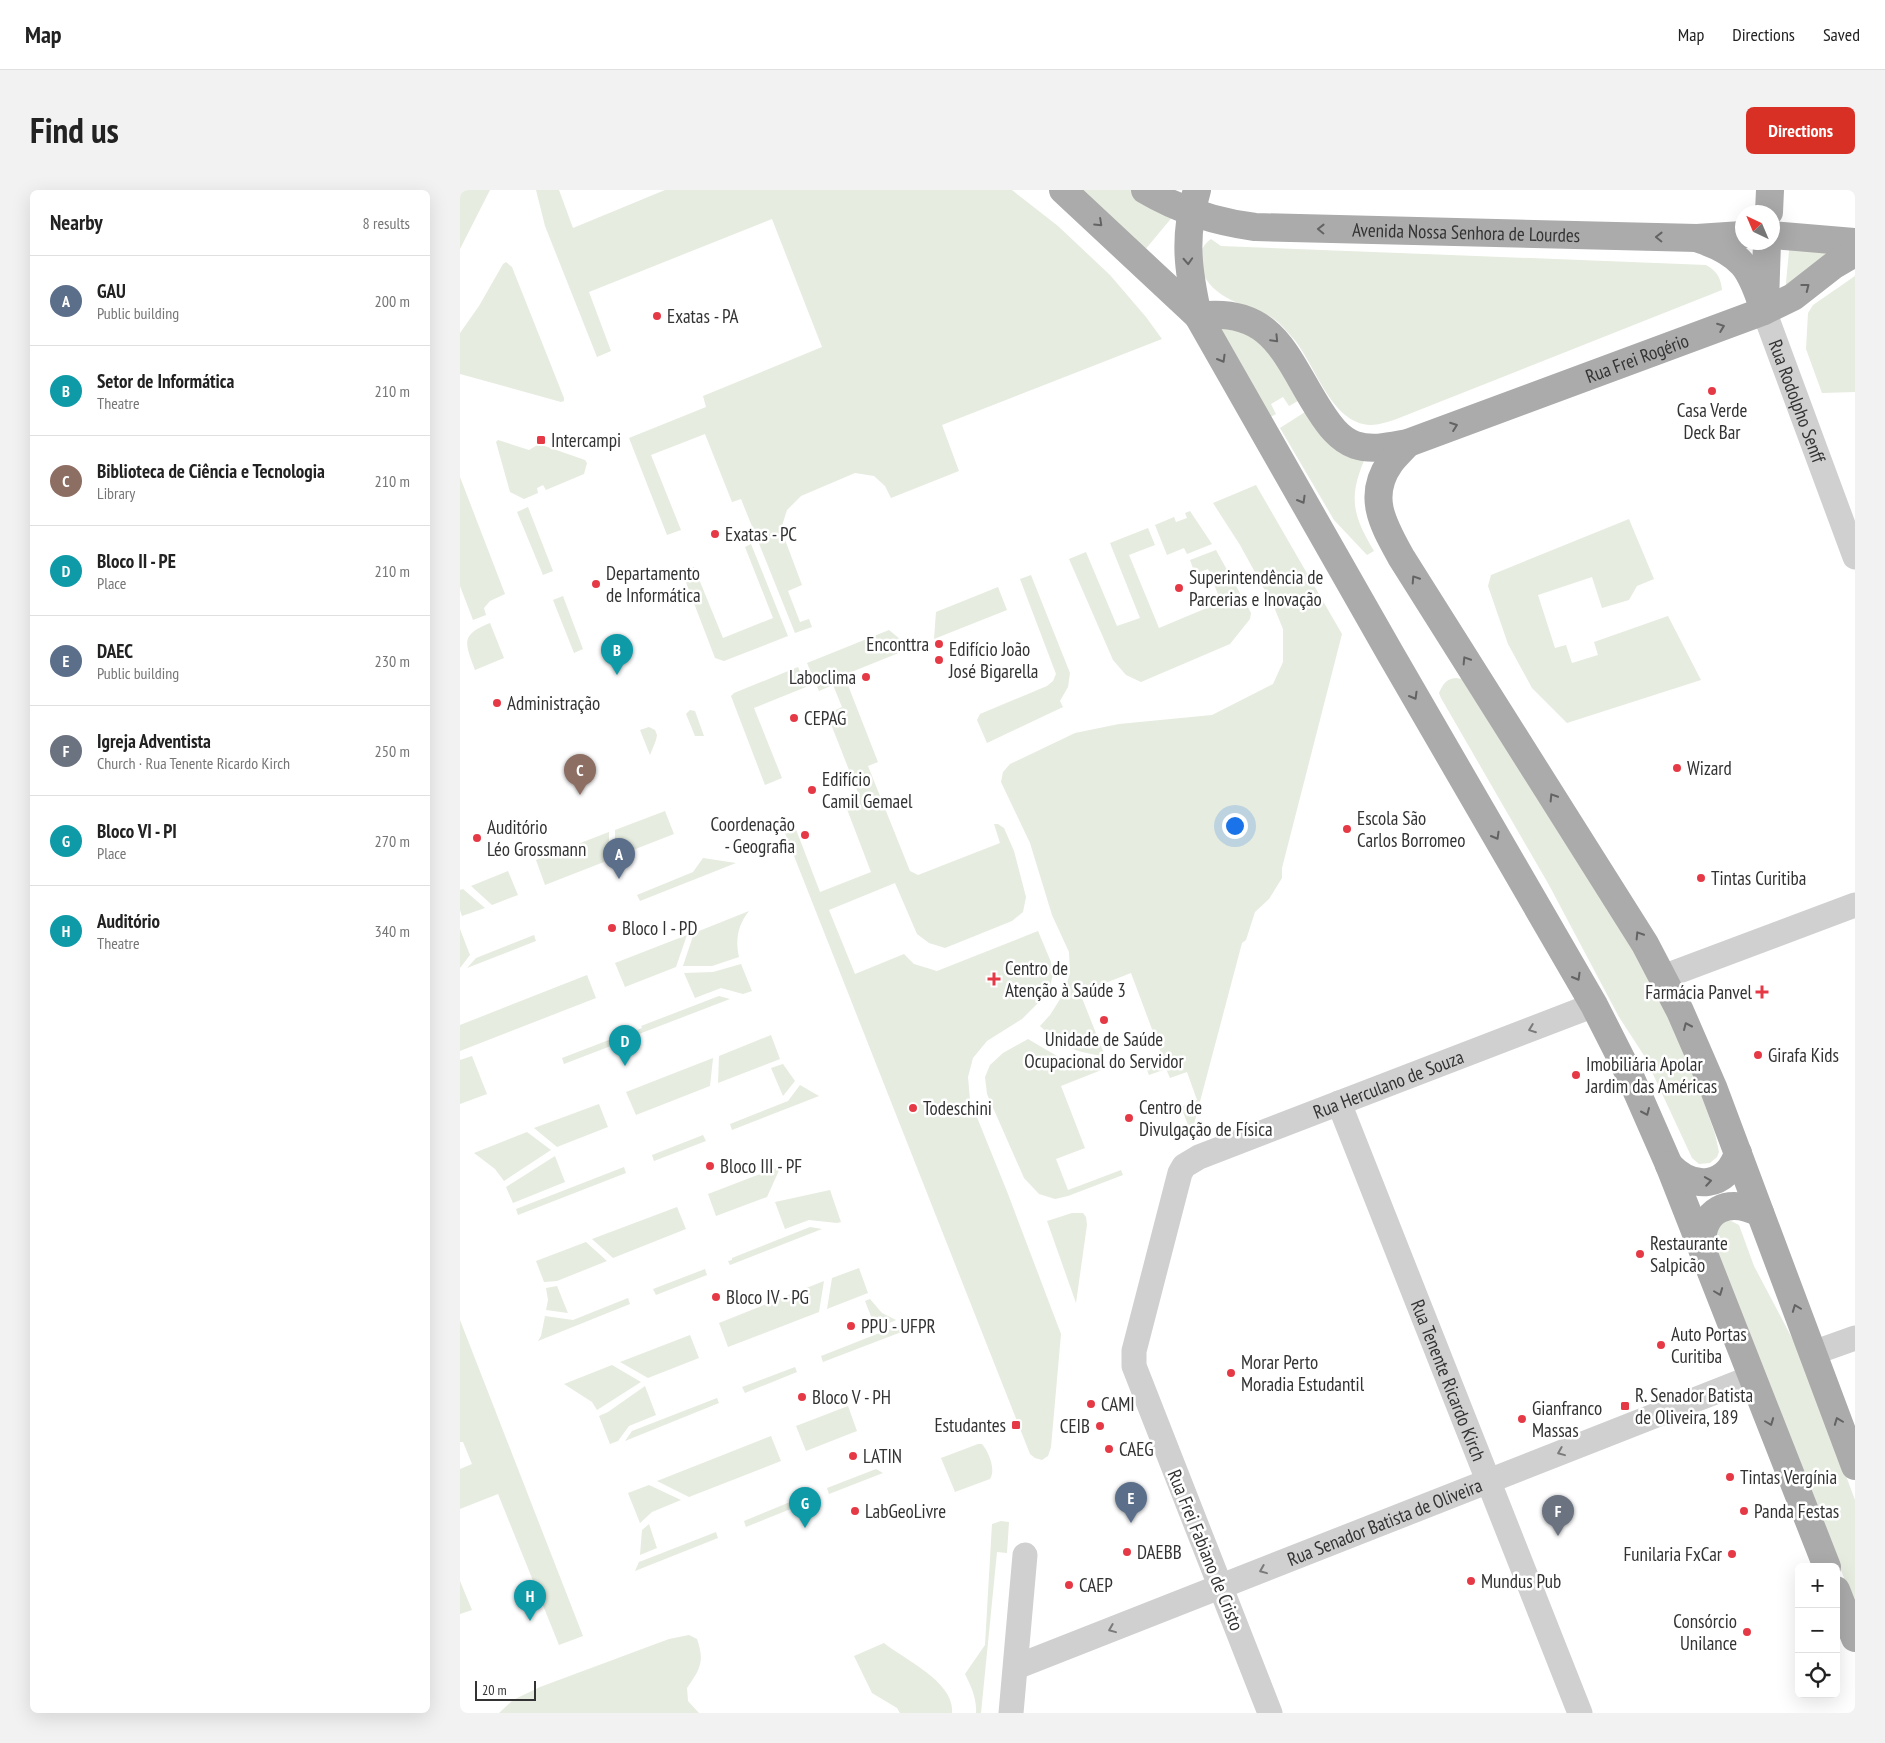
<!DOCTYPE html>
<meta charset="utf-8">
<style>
body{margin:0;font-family:"PT Sans Narrow",sans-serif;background:#f2f2f2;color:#222}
.controls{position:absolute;right:15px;bottom:15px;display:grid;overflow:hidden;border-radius:8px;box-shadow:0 5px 20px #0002}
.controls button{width:45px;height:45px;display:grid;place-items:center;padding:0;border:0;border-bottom:1px solid #e0e0e0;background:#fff;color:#222;font:25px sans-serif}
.compass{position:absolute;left:1275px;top:15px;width:45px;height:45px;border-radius:50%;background:#fff;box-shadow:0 5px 20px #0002;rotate:316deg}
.scale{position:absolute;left:15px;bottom:12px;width:61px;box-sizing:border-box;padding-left:5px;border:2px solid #333;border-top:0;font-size:14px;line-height:18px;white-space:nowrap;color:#333;-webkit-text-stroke:4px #fff;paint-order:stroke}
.you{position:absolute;left:774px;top:635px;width:18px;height:18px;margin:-12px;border:4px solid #fff;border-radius:50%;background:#1a73e8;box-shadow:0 0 0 8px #1a73e833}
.badge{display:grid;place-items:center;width:32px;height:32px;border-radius:50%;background:#d93025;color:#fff;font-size:16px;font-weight:700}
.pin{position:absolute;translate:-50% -41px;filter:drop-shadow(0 1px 2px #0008)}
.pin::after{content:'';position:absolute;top:26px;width:18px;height:15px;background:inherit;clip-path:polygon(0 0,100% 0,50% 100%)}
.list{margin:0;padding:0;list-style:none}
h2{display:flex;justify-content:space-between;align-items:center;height:65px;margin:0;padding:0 20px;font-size:21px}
h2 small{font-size:16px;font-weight:400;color:#767676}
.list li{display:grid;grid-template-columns:32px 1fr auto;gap:15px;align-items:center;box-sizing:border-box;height:90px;padding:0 20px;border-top:1px solid #e0e0e0}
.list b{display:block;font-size:19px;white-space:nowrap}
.list p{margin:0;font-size:16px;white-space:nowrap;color:#767676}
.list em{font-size:16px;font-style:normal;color:#767676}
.icon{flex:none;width:28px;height:28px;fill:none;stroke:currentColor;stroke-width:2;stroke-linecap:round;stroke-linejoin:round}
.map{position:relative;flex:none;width:1395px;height:1523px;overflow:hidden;border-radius:8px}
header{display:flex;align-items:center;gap:30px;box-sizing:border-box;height:70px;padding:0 25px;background:#fff;border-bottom:1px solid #e0e0e0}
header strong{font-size:24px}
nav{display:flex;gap:28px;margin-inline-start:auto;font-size:18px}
.intro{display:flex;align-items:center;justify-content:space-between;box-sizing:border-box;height:120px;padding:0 30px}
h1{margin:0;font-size:35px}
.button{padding:12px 22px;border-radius:8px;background:#d93025;color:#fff;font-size:18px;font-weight:700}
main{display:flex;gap:30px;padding:0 30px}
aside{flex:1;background:#fff;border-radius:8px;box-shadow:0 5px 20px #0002}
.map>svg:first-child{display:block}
</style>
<header>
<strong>Map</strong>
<nav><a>Map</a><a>Directions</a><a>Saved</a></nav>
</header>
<div class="intro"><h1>Find us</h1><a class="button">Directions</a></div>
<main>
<aside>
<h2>Nearby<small>8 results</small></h2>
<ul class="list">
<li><span class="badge" style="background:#5c6f8a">A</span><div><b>GAU</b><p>Public building</p></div><em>200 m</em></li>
<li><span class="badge" style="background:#0f9aa8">B</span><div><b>Setor de Informática</b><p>Theatre</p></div><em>210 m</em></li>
<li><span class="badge" style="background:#8d6e63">C</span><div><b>Biblioteca de Ciência e Tecnologia</b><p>Library</p></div><em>210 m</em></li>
<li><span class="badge" style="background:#0f9aa8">D</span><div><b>Bloco II - PE</b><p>Place</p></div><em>210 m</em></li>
<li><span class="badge" style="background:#5c6f8a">E</span><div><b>DAEC</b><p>Public building</p></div><em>230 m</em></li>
<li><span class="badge" style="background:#6b7280">F</span><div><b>Igreja Adventista</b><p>Church · Rua Tenente Ricardo Kirch</p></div><em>250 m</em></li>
<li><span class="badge" style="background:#0f9aa8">G</span><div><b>Bloco VI - PI</b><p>Place</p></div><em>270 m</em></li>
<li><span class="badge" style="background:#0f9aa8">H</span><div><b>Auditório</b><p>Theatre</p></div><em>340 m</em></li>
</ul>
</aside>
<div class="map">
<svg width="1395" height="1523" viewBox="0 0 1395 1523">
<rect width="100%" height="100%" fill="#fff"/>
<path fill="#e6ecdf" d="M0,0H30L0,59Z
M76,0H99L113,38L205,0H552L598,36L650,85L686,127L702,149L482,235L499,281L431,308L425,296L414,286L395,283L341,306L327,320L321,339L342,395L328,401L340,432L349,429L352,437L335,443L281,309L272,312L245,244L191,265L221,340L207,345L169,248L246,217L243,206L362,157L312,29L129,102L151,161L137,167L85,36Z
M623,0H672L714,25L684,61Z
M751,49L761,56L1246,75C1257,81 1261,88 1262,100L934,230C927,232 918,235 911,235C869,234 855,170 830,145C825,139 818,131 811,127C783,114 745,107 740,72C739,62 743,55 751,49Z
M1330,51L1386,56L1325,103Z
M46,72L52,77L104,208V211L101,212L0,184V143L19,116L43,74Z
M1395,86V202L1362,203L1346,159L1348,123L1353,115Z
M762,133L798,149L810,162L838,211L829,216L823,207L811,214L816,224L807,229L758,135Z
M845,222L906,266C888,307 892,324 914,361L907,365L874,330L820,238Z
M38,250L69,260L79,254L125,270L127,273L124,284L86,300L83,295L77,298L78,303L64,309L50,302L36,252Z
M0,287L45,404L30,411L24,418L26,425L13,430L0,396Z
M796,295L882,444L822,678V688L809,709L795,722L786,750L782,753L733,938L730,940L721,917L737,910L727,882L710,888L706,879L689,885L684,873L702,866L671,783L620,803L645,866C616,863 601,856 580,836L590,825L604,803L610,783L609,762L592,725L570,653L541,592L543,582L550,574L615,543L659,534L752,525L813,494L823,472V439L814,417L780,355L753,313Z
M68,317L93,381L83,385L57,322Z
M730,321L752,354L727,364L724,358L707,365L695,335L714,327L716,332L727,328L725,323Z
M1169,329L1194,389L1177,396L1169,410L1142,418L1132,387L1078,405L1095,458L1106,455L1112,473L1138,465L1134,452L1208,426L1241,490L1107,533L1072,498L1048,454L1028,396L1031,385Z
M688,338L695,355L669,365L699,438L761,412L748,379L735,384L730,370L756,360L791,423L790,429L770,454L681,492L666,485L653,470L609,369L626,362L657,436L680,428L650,353Z
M291,354L328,446L264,471L255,468L222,382L234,377L263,448L313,428L285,357Z
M571,385L610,483L608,497L600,511L603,517L527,553L517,530L520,524L587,496L593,491L596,484L560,389Z
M538,397L547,420L474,449L476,422Z
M103,406L123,459L114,463L93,410Z
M30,433L44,468L15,480C5,453 0,445 30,433Z
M429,440L451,458L384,485L418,572L408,576L450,681L458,685L540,653L534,634H538L544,638L554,661L566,707L563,722L552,731L485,758L469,753L457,744L435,693L369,720L395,784L444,764L454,774L477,781L578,741L591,772L593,784L590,797L577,814L562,829L527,851L513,868L508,887L510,910L548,1004L601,1144L591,1257L588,1266L582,1270L575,1268L570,1264L321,633L332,629L360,702L411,682L385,614L400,608L367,524L382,517L373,495L359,501L347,473Z
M338,477L346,497L294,518L322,588L305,595L271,506L274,503Z
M996,488L1002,489L1006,494L1173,748L1222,850L1255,944L1259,962L1257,967L1250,973L1239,974L1232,968L1185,867L1159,827L1089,695L981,508L979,503C983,494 986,489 996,488Z
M230,520L235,521L244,546H235L226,524Z
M189,537L195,540L197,545L196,550L190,565L180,540Z
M205,621L214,644L155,667V640Z
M149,642V670L85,695L76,670Z
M243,668L276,673L180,711L177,705L233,682Z
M48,681L58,705L32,715L11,696Z
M3,699L25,718L2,726L0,720V700Z
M289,721C278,735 275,749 279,767L252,776H223L234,743Z
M0,739L10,765L0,778Z
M74,745L76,751L7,778L16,768Z
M227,745L216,777L165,797L155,773Z
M281,774L292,801L283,804L261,798L235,808L224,783L253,782Z
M127,785L136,808L0,861V835Z
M259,806L270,809L179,844L177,840L182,838L181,836Z
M311,845L320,869L258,893L259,866Z
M154,848L156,854L104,874L102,868Z
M568,849L614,876L632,878L649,877L601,896L625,958L596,969L608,1000L661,980L663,985L608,1006L595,1009L579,1004L564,988L527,904L525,887L530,875L543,863Z
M12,866L27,904L0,914V870Z
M253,868L250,896L176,925L166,902Z
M323,874L335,891L323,906L311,878Z
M340,895L359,906L272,940L270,934L328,911Z
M139,914L148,937L97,957L74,938Z
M67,942L91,960L44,991L35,979L14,963Z
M243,945L246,951L194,971L192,965Z
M95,966L105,992L53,1013L46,997Z
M321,976L307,1007L256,1026L248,1004Z
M164,977L166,983L58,1025L56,1019Z
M370,1000L381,1032L377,1033L349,1030L325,1039L315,1012Z
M217,1017L226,1039L153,1068L132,1049Z
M612,1023H623L626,1027L627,1035L616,1113L587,1031Z
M1263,1029L1269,1030L1279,1035L1294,1076L1353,1188L1369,1240L1395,1310V1416L1302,1178L1251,1050Z
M350,1037L362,1039L270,1075L268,1071L272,1070V1068Z
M126,1052L147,1071L97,1091L84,1092L76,1071Z
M399,1078L408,1103L367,1119L372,1088Z
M245,1079L247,1085L196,1105L193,1099Z
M364,1091L359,1122L268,1157L259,1133Z
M97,1096L108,1123L86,1120L88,1110L86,1098Z
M168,1108L170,1114L78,1151L81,1146L85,1126L113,1130Z
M410,1109L422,1123L436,1130L416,1139L405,1111Z
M0,1130L123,1446L99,1455L38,1304L0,1319V1279L12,1274L3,1252H0Z
M445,1133L457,1136L363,1172L361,1166Z
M230,1145L239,1168L188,1188L160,1172Z
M152,1175L181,1192L137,1220L132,1212L104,1194Z
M335,1177L337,1182L285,1203L282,1197Z
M185,1196L196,1225L169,1236L158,1251L150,1254L139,1226L148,1222Z
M257,1208L259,1213L165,1251L172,1241Z
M388,1216L397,1241L346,1261L336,1236Z
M311,1246L321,1271L229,1307L197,1291Z
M518,1254H522C529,1262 536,1280 530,1289L495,1302L481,1268Z
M416,1279L423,1283L369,1304L367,1298Z
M189,1295L221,1310L192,1322L180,1333L168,1303Z
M335,1310L338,1316L286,1337L284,1331Z
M541,1331L549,1332L547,1363L537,1362L521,1523H516C517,1509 511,1496 505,1484L525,1455L532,1334Z
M189,1334L197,1358L180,1365L182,1340Z
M256,1342L258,1348L175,1381L179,1372Z
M0,1391L12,1420L0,1424Z
M229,1445L237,1449C245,1472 240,1479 227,1498L228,1511L239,1523H39L53,1510L80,1497L209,1449Z
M424,1453C445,1470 495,1492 492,1523H440L437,1518L412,1503L394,1466Z"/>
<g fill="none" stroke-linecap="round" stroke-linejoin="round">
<g stroke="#d0d0d0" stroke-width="25">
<path id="s1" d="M1304,121L1395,367"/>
<path d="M1203,787L1395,715"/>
<path id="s2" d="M879,913L1120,1523"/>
<path d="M1353,1163L1395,1148"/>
<path id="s3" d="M556,1477L1293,1187"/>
<path d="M551,1523L565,1365"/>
<path id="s4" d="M810,1523L674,1176V1161L720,983L724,976L739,967L1134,815"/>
</g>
<g stroke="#ababab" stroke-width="28">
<path d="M603,0L738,126L930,463L1134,815L1170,886L1209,975L1367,1377"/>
<path id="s5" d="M685,0C719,20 756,32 795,37L1237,48L1282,45"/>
<path d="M737,0C723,47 728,80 738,126"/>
<path d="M1309,22L1310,0"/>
<path d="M1312,45L1395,52"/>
<path d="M1239,49C1283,64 1291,79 1304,121"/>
<path d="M1305,112L1307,52"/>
<path id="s6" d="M738,126C815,116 826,169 860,221C869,235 879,249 895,255C913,261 931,256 948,253L1304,121L1333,107L1374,75L1395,63"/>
<path d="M948,253C942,260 935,266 930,273C906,307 924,336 941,367L1185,754L1220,821L1253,897L1395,1276"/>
<path d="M1209,975C1233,1001 1267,998 1278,963"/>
<path d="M1242,1057C1241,1019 1268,1007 1300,1023"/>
<path d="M1376,1400L1395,1448"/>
</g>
</g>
<defs><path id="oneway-chevron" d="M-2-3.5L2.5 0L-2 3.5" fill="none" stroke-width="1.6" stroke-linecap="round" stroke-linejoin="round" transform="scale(1.25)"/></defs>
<g stroke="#636363">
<use href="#oneway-chevron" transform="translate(639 33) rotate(43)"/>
<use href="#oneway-chevron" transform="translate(861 39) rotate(-179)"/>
<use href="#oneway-chevron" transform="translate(1199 47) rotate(-179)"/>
<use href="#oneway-chevron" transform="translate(728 71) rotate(87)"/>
<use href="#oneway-chevron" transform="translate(1346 97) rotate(-38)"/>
<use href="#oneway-chevron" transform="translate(1261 137) rotate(-21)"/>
<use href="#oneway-chevron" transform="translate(815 149) rotate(46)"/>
<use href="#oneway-chevron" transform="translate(762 169) rotate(60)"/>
<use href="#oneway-chevron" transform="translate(994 236) rotate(-20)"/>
<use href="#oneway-chevron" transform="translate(842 310) rotate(60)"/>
<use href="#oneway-chevron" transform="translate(955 389) rotate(-123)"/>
<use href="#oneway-chevron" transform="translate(1006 470) rotate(-122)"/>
<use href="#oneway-chevron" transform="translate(954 506) rotate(60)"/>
<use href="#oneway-chevron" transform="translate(1093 607) rotate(-122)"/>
<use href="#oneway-chevron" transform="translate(1036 646) rotate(60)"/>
<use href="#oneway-chevron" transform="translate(1179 745) rotate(-122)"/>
<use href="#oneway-chevron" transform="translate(1117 787) rotate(60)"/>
<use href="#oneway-chevron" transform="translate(1227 836) rotate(-114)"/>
<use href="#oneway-chevron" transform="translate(1186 922) rotate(66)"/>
<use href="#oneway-chevron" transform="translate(1248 991) rotate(-9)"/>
<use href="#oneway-chevron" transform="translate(1259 1102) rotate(69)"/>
<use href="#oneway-chevron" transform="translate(1336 1118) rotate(-111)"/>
<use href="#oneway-chevron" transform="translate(1378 1231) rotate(-111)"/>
<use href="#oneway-chevron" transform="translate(1310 1232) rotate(69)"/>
</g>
<g stroke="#7a7a7a">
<use href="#oneway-chevron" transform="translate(1072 839) rotate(159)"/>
<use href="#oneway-chevron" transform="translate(1101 1262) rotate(158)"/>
<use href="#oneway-chevron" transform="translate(803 1380) rotate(158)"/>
<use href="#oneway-chevron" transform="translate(652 1439) rotate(158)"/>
</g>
<g fill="#e63946" stroke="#fff" stroke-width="2">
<circle cx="197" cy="126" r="5"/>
<circle cx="1252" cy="201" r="5"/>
<rect x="76" y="245" width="10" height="10" rx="2.5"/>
<circle cx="255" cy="344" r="5"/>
<circle cx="136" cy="394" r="5"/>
<circle cx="719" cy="398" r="5"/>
<circle cx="479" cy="454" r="5"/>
<circle cx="479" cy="470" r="5"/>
<circle cx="406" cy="487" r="5"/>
<circle cx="37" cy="513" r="5"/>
<circle cx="334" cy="528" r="5"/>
<circle cx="1217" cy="578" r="5"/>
<circle cx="352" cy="600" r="5"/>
<circle cx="887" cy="639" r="5"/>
<circle cx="345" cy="645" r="5"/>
<circle cx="17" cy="648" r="5"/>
<circle cx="1241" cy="688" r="5"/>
<circle cx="152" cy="738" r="5"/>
<path d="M531.5 781.5h5v5h5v5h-5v5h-5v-5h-5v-5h5z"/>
<path d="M1299.5 794.5h5v5h5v5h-5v5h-5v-5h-5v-5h5z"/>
<circle cx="644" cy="830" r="5"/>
<circle cx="1298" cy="865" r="5"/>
<circle cx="1116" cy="885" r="5"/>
<circle cx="453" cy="918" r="5"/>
<circle cx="669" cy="928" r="5"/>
<circle cx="250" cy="976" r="5"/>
<circle cx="1180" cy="1064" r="5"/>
<circle cx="256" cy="1107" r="5"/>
<circle cx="391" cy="1136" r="5"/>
<circle cx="1201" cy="1155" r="5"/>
<circle cx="771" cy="1183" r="5"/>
<circle cx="342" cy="1207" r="5"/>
<circle cx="631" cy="1214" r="5"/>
<rect x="1160" y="1211" width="10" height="10" rx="2.5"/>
<circle cx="1062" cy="1229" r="5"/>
<rect x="551" y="1230" width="10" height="10" rx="2.5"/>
<circle cx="640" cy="1236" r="5"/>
<circle cx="649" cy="1259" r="5"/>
<circle cx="393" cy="1266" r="5"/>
<circle cx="1270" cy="1287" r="5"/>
<circle cx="395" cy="1321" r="5"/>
<circle cx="1284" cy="1321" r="5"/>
<circle cx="667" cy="1362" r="5"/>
<circle cx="1272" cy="1364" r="5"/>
<circle cx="1011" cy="1391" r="5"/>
<circle cx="609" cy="1395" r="5"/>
<circle cx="1287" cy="1442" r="5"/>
</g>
<g text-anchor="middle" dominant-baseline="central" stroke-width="5" stroke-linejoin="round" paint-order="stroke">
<g font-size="19" fill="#333" stroke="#fff">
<text stroke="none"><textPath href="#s5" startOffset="328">Avenida Nossa Senhora de Lourdes</textPath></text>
<text stroke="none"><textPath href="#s6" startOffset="516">Rua Frei Rogério</textPath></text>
<text stroke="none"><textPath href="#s1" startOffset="96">Rua Rodolpho Senff</textPath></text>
<text stroke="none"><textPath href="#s4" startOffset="800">Rua Herculano de Souza</textPath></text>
<text stroke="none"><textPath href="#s2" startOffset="298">Rua Tenente Ricardo Kirch</textPath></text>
<text stroke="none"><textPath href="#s3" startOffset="396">Rua Senador Batista de Oliveira</textPath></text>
<text transform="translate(746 1360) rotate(68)">Rua Frei Fabiano de Cristo</text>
</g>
<g font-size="19" fill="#333" stroke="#fff" text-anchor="start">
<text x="207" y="126">Exatas - PA</text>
<text x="1252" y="220" text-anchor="middle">Casa Verde<tspan x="1252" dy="22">Deck Bar</tspan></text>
<text x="91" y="250">Intercampi</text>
<text x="265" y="344">Exatas - PC</text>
<text x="146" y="383">Departamento<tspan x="146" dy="22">de Informática</tspan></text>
<text x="729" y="387">Superintendência de<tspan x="729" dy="22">Parcerias e Inovação</tspan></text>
<text x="469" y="454" text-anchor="end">Enconttra</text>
<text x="489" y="459">Edifício João<tspan x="489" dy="22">José Bigarella</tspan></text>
<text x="396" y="487" text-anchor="end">Laboclima</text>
<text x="47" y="513">Administração</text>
<text x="344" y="528">CEPAG</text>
<text x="1227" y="578">Wizard</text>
<text x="362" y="589">Edifício<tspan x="362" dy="22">Camil Gemael</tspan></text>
<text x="897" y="628">Escola São<tspan x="897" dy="22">Carlos Borromeo</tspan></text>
<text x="335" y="634" text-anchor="end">Coordenação<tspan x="335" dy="22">- Geografia</tspan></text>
<text x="27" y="637">Auditório<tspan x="27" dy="22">Léo Grossmann</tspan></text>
<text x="1251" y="688">Tintas Curitiba</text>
<text x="162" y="738">Bloco I - PD</text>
<text x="545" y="778">Centro de<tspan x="545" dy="22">Atenção à Saúde 3</tspan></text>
<text x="1292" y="802" text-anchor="end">Farmácia Panvel</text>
<text x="644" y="849" text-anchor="middle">Unidade de Saúde<tspan x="644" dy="22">Ocupacional do Servidor</tspan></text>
<text x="1308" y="865">Girafa Kids</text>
<text x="1126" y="874">Imobiliária Apolar<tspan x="1126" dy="22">Jardim das Américas</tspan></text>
<text x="679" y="917">Centro de<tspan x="679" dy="22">Divulgação de Física</tspan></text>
<text x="463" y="918">Todeschini</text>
<text x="260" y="976">Bloco III - PF</text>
<text x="1190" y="1053">Restaurante<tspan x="1190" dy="22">Salpicão</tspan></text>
<text x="266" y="1107">Bloco IV - PG</text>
<text x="401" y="1136">PPU - UFPR</text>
<text x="1211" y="1144">Auto Portas<tspan x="1211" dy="22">Curitiba</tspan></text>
<text x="781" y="1172">Morar Perto<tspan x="781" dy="22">Moradia Estudantil</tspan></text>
<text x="1175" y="1205">R. Senador Batista<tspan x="1175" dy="22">de Oliveira, 189</tspan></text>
<text x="352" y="1207">Bloco V - PH</text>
<text x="641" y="1214">CAMI</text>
<text x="1072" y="1218">Gianfranco<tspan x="1072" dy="22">Massas</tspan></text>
<text x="546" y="1235" text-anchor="end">Estudantes</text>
<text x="630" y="1236" text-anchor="end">CEIB</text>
<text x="659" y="1259">CAEG</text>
<text x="403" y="1266">LATIN</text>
<text x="1280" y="1287">Tintas Vergínia</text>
<text x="405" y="1321">LabGeoLivre</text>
<text x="1294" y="1321">Panda Festas</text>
<text x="677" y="1362">DAEBB</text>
<text x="1262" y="1364" text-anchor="end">Funilaria FxCar</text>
<text x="1021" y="1391">Mundus Pub</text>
<text x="619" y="1395">CAEP</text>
<text x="1277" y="1431" text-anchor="end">Consórcio<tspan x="1277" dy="22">Unilance</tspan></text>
</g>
</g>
</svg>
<div class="controls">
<button>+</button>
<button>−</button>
<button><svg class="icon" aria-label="locate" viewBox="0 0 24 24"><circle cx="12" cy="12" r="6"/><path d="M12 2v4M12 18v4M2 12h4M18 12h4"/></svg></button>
</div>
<svg class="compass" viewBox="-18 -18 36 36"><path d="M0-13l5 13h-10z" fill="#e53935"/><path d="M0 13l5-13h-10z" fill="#767676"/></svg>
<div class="scale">20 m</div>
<div class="you"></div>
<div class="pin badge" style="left:159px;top:689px;background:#5c6f8a">A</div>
<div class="pin badge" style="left:157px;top:485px;background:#0f9aa8">B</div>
<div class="pin badge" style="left:120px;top:605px;background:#8d6e63">C</div>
<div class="pin badge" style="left:165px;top:876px;background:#0f9aa8">D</div>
<div class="pin badge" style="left:671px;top:1333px;background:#5c6f8a">E</div>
<div class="pin badge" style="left:1098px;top:1346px;background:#6b7280">F</div>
<div class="pin badge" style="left:345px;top:1338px;background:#0f9aa8">G</div>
<div class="pin badge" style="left:70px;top:1431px;background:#0f9aa8">H</div>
</div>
</main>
